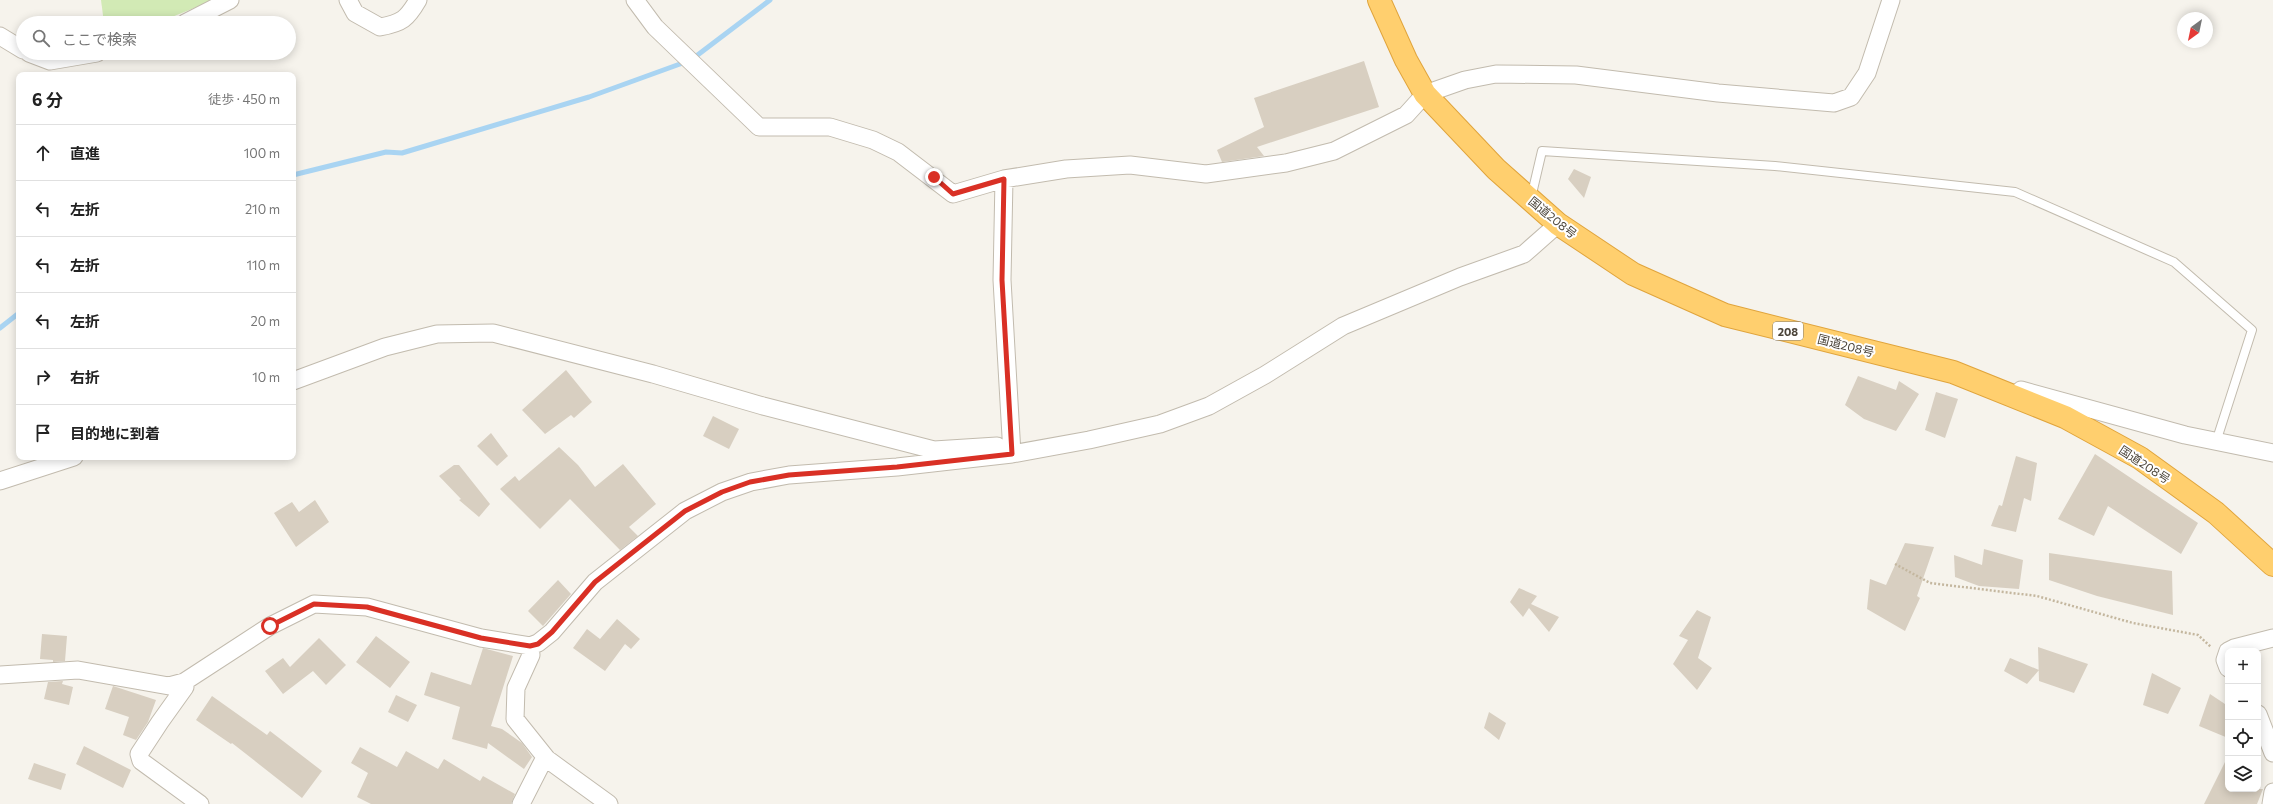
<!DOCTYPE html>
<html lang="ja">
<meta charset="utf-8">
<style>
body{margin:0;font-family:Commissioner,"Noto Sans JP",sans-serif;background:#f2f2f2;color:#222}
.controls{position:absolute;right:12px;bottom:12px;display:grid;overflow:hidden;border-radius:8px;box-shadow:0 2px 10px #0003}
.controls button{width:36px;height:36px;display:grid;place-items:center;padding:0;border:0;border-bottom:1px solid #e0e0e0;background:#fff;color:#222;font:20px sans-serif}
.compass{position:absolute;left:2177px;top:12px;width:36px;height:36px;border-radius:50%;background:#fff;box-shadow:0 2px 10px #0003;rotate:213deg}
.stop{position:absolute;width:12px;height:12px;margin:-9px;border:3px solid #d93025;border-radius:50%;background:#fff}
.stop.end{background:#d93025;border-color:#fff;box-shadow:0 1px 4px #0008}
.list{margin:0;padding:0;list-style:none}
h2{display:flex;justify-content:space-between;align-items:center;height:52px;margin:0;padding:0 16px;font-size:17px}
h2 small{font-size:13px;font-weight:400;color:#767676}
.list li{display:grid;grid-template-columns:26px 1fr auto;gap:12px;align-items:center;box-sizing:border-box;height:56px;padding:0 16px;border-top:1px solid #e0e0e0}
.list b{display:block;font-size:15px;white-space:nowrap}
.list em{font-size:13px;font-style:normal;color:#767676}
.icon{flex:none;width:22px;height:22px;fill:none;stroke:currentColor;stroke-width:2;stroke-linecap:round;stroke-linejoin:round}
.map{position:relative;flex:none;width:2273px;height:804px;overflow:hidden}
.search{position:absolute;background:#fff;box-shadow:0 2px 10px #0003;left:16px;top:16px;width:280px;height:44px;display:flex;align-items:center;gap:10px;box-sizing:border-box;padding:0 14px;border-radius:22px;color:#767676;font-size:15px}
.panel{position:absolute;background:#fff;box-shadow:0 2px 10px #0003;left:16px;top:72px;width:280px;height:388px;border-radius:8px}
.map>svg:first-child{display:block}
</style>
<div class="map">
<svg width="2273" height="804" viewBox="0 0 2273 804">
<rect width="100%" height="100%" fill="#f6f3ec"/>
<path fill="#d2eab5" d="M101,0H214L157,23H104Z"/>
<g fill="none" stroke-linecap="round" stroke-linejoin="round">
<path stroke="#a9d4f2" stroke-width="5" d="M293,175L386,152L402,153L589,97L691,60L770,0
M0,328L19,313"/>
</g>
<path fill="#d8cfc1" d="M1364,61L1379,107L1257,147L1264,156L1222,162L1217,150L1264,127L1254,98Z
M1574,169L1591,177L1584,198L1568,179Z
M566,370L592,402L574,418L571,415L545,434L522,410Z
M1858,376L1896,390L1899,381L1919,394L1896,431L1864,419L1845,405Z
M1936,392L1958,399L1945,438L1925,430Z
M713,416L739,429L729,449L703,436Z
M491,433L508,456L497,466L477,446Z
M559,447L578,465L595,487L623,464L656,504L629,527L638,536L620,550L570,499L540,529L500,489L515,476L519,481Z
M2095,454L2198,523L2181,554L2108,506L2094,536L2058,519Z
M2016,456L2037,463L2031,501L2024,498L2016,532L1991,526L1999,505L2002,506Z
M454,465H459L490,504L479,517L459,500L461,499L439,476Z
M315,500L329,522L296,547L274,513L292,502L299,512Z
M1905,543L1934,547L1917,596L1920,598L1905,631L1867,609L1870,579L1886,585Z
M1984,549L2023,560L2019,589L1979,586L1955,577L1954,555L1982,565Z
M2049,553L2172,571L2173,615L2097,596L2049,580Z
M558,580L571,594L543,626L528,611Z
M1519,588L1537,596L1531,604L1559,617L1549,632L1529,608L1523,617L1510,602Z
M1697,610L1711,617L1698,658L1712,668L1697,690L1673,664L1688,640L1679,636Z
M617,619L640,639L631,649L625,644L605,671L573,648L587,629L600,639Z
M42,634L67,636L65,661L53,662V660L40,659Z
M376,636L410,662L390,688L356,662Z
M319,638L346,665L326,685L313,671L283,694L265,671L283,658L290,667Z
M2038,647L2088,664L2074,693L2039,681Z
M483,648L513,656L491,726L502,729L522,743L532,757L524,769L488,743L487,749L452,739L460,707L424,695L431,672L471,685Z
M2010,658L2039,670L2027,684L2004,671Z
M2152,673L2181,688L2168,714L2143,705Z
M63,681L62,684L73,687L69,705L44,699L48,682Z
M113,686L156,700L148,722L136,740L123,735L129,717L105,709Z
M2210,694L2228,706V738L2199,726Z
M396,695L417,705L408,722L388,712Z
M212,696L267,735L270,731L322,771L302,798L232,743L231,744L196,720Z
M1489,712L1506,723L1499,740L1484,728Z
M84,746L131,770L123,788L76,764Z
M360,747L397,767L406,751L438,769L444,759L480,781L483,776L515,794L511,804H371L357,797L368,773L351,763Z
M2228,756V789H2263L2257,804H2204Z
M34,763L66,774L61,790L28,779Z"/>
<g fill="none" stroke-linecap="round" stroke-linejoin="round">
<defs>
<path id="lane" d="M1531,198L1542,151L1775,166L2015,192L2174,262L2252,330L2216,442"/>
<path id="street" d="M348,0L355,13L380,27C402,23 407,19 418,0
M635,0L655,27L759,127H830L873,140L898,152L953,194L1004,179L1066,169L1130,165L1206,174L1286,163L1334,151L1406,115L1425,94L1465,80L1496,74L1576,75L1718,93L1834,103L1851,97L1867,73L1891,0
M185,23L230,0
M0,36L23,50
M29,53L50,61L97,53
M1004,179L1002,280L1012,454
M293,381L385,347L437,334L493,333L653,374L763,406L934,450L997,446
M2021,390L2185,435L2273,453
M0,481L74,457
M530,646L531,655L516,688L515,719L547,759L609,804
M2228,651L2234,648L2273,638
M2228,651L2225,660L2228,668
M0,675L78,670L169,686L184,682L270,626L314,604L367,607L481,638L530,646L538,643L552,632L595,582L685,511L722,492L751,482L789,475L897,467L1012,454L1089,440L1160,424L1209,406L1265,375L1343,326L1460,277L1524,254L1558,224
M184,682L185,687L160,722L139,754L141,761L200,804
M2258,714L2273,753
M521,804L542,763L547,759
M2271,804L2273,792"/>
<path id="highway" d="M1379,0L1406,60L1425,94L1496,169L1558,224L1633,274L1725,315L1953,372L2065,417L2140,458L2216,513L2273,565"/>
</defs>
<use href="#lane" stroke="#c2bbae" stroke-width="10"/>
<use href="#street" stroke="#c2bbae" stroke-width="19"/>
<use href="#highway" stroke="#e0a43c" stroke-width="24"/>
<path stroke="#c4b79f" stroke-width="2.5" stroke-dasharray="2 2" stroke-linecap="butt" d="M1895,564L1930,583L2037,596L2133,623L2198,635L2211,647"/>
<use href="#lane" stroke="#fff" stroke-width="8"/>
<use href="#street" stroke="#fff" stroke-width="17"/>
<use href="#highway" stroke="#ffcf6e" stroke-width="22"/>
</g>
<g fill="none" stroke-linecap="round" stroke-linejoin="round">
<path stroke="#d93025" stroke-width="5" d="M270,626L314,604L367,607L481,638L530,646L538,644L552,632L595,582L685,511L722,492L750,482L789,475L897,467L1012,454L1002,280L1004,179L953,194L934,177"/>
</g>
<g text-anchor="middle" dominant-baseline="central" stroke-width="4" stroke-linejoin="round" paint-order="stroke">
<rect fill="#fff" stroke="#817c74" stroke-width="1" x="1773" y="322" width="30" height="18" rx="3"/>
<g font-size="11" font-weight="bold" fill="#4b4439">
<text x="1788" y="331">208</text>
</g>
<g font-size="12" fill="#4b4439" stroke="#fff">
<text transform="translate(1553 217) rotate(39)">国道208号</text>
<text transform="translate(1846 345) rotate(14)">国道208号</text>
<text transform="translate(2145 464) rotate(33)">国道208号</text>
</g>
</g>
</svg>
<div class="controls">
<button>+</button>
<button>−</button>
<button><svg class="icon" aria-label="locate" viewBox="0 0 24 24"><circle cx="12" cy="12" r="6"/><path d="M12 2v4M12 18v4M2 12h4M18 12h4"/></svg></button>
<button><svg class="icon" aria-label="layers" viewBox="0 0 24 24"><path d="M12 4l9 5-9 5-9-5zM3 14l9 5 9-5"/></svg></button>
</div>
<svg class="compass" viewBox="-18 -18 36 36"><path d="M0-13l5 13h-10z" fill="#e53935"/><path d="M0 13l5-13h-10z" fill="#767676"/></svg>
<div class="stop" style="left:270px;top:626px"></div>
<div class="stop end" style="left:934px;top:177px"></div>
<div class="search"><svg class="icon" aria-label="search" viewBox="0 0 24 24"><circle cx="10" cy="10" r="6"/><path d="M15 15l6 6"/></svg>ここで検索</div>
<section class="panel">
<h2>6 分<small>徒歩 · 450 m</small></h2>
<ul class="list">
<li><svg class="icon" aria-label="ahead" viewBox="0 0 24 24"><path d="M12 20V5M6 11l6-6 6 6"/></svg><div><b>直進</b></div><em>100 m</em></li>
<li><svg class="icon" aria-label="left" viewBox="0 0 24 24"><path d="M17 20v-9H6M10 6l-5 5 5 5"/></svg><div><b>左折</b></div><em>210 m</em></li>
<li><svg class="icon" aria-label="left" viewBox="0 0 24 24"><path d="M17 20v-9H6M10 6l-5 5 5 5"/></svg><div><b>左折</b></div><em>110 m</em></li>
<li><svg class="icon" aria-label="left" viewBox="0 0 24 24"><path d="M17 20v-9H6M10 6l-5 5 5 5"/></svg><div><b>左折</b></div><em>20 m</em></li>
<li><svg class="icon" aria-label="right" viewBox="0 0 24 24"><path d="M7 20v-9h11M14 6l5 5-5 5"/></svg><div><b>右折</b></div><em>10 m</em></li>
<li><svg class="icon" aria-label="arrive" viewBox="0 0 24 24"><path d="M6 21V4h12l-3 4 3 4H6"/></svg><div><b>目的地に到着</b></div></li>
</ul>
</section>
</div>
